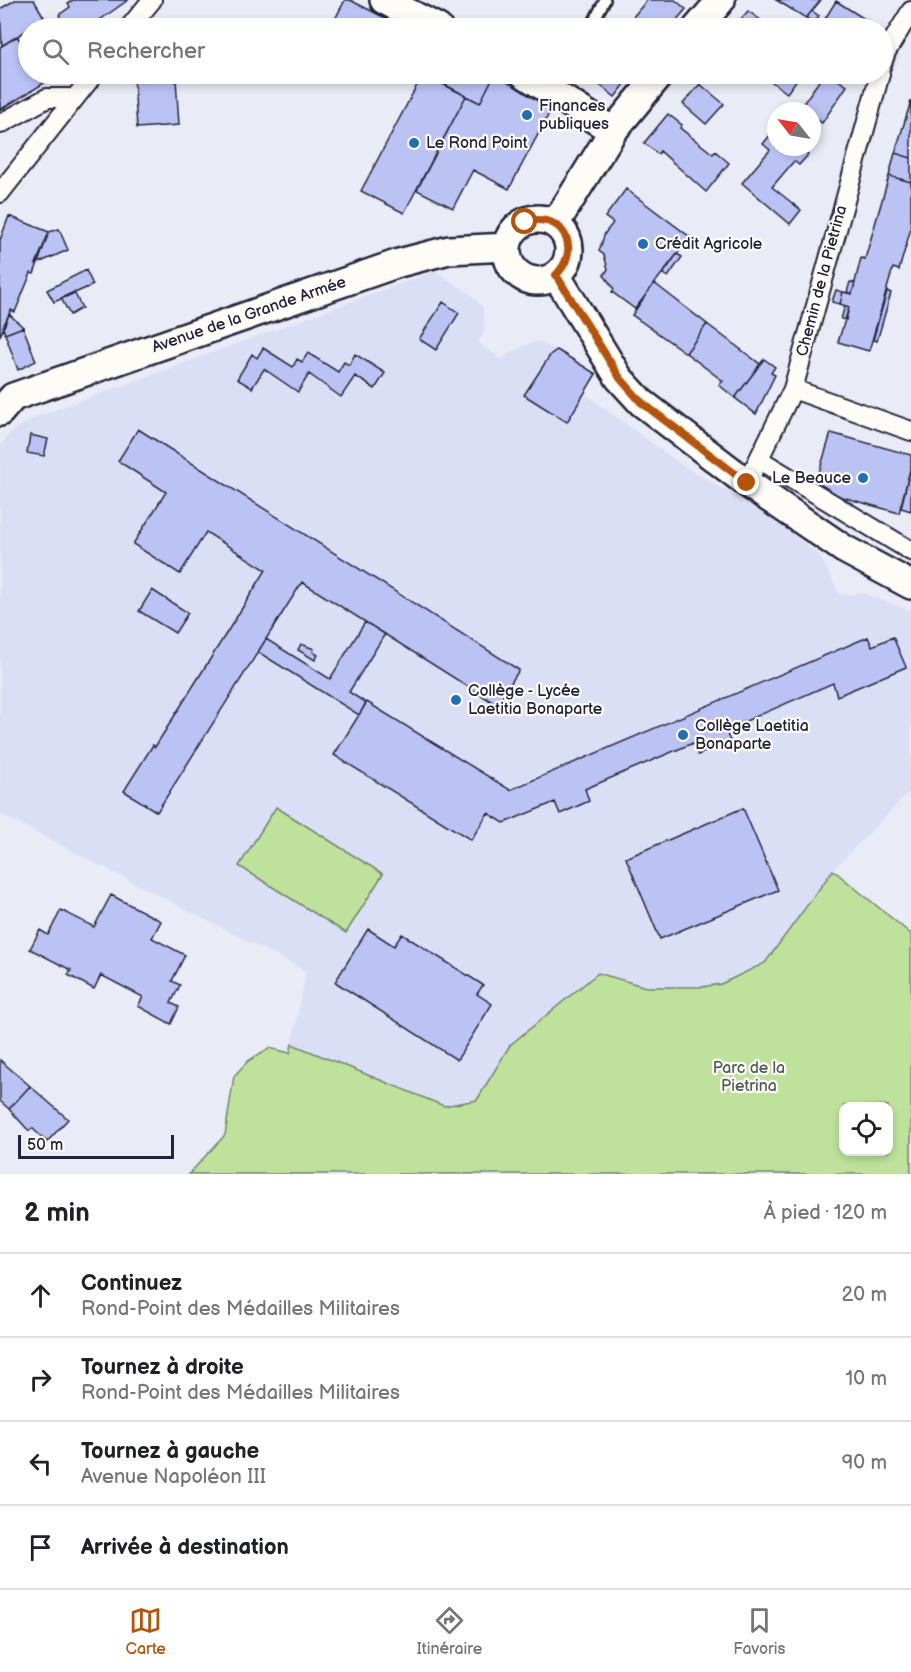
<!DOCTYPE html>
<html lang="fr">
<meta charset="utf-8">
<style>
body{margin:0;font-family:"Balsamiq Sans",sans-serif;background:#f6f6f6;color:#202124}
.controls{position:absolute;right:18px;bottom:18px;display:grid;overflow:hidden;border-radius:12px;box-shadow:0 3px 9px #0003}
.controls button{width:54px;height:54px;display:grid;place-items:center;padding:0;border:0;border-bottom:2px solid #e0e0e0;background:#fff;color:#202124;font:30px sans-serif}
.compass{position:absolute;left:767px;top:102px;width:54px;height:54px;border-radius:50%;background:#fff;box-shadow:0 3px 9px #0003;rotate:301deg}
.scale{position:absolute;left:18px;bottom:15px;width:156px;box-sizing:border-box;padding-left:6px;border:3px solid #22223b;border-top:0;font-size:16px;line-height:21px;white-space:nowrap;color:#22223b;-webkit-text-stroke:4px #fdfcf7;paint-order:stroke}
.stop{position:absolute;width:18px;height:18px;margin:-14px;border:4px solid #b45309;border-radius:50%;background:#fff}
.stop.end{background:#b45309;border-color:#fff;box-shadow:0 2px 6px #0008}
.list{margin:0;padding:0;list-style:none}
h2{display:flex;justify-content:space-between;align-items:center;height:78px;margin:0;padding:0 24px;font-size:26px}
h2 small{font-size:20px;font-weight:400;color:#757577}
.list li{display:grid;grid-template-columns:39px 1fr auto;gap:18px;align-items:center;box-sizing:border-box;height:84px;padding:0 24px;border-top:2px solid #e0e0e0}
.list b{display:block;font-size:22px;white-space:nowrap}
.list p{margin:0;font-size:20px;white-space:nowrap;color:#757577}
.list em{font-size:20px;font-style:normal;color:#757577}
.icon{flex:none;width:33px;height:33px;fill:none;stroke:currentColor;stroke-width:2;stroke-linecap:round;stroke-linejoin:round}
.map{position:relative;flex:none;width:911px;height:1174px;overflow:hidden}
.search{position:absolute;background:#fff;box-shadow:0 3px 9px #0003;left:18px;right:18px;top:18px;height:66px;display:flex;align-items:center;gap:15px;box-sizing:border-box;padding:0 21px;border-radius:33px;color:#757577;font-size:22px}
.sheet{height:414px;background:#fff}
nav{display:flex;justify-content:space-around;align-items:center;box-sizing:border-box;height:84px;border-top:2px solid #e0e0e0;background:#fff;font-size:16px;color:#757577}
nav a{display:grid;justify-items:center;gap:3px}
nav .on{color:#b45309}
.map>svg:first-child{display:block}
</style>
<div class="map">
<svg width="911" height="1174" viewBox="0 0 911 1174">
<rect width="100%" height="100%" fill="#e9ebf6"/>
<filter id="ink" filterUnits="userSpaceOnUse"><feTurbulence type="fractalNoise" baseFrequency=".0167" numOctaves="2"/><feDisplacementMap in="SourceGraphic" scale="12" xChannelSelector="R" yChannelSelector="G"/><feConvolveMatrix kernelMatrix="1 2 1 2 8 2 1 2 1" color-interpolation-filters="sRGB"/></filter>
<g filter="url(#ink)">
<path fill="#dbdff5" d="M435,271L472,295L483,308L485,330L478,343L501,359L515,350L537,341L557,350L596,374L585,394L682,465L774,519L820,556L840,595L863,593L911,611V790L829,874L765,963L721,984L702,987H646L598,973L510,1045L477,1100L444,1107L292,1044L306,971L0,814V446L7,437L17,427L39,416Z"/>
<path fill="#bee29c" stroke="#70826c" stroke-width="1.5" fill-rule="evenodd" d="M276,807L383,874L346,933L239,866Z
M833,870L911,934V1174H189L225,1135L234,1076L248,1061L269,1048L290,1053L292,1044L444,1106L477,1100L510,1045L598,973L646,987H702L721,984L765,963ZM844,1106H888V1152H844Z"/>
<path fill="#bac3f4" stroke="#22223b" stroke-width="1.5" d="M15,0H34L45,19L2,46L0,9Z
M73,0H128L97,22L103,28H67L59,15L70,7L68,3Z
M345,0H350L405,28H338L332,25Z
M647,0H675L686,9L670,28H624Z
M776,0H821L806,18Z
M836,1L871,23L867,28H833L823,22Z
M748,11L758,18L771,28H733Z
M812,11L819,16L814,23L806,18Z
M17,36L28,54V74H41L46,82L0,110V47Z
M423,74L466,96L404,213L361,191Z
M424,74H490L494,75L480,103Z
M598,74H633L615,97L596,82Z
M766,74H801L787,93L764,76Z
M824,74H829L847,86L822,123L812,116V111L800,108Z
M494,75L553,106L509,189L473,170L453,208L417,190L466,96L480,103Z
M176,79L179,125L137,128L134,81Z
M700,84L724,104L706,124L683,104Z
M911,101V158L895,153Z
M668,114L682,125L680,128L713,154L715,151L729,163L706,192L660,151L658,154L644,143Z
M776,128V147H799L808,155L799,165L794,161L772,187L801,210L790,224L742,183L770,150L763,144Z
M895,153L911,158V182L889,176Z
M889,176L911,182V228L899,270L893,268L869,351L838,342L849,307L840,304L843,292L852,294L861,258L865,259Z
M626,189L690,237L635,309L612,292L614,289L604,275L608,269L604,255L599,251L605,233L613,223L605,217Z
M9,216L49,232L34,274L31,273L15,312L11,310L0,336V240Z
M59,229L68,250L36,264L49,232Z
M677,254L682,257L668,277L663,274Z
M86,270L93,285L54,302L47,290Z
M850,282L855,283L852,294L847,292Z
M654,283L707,324L686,353L632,315Z
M836,290L843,292L840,304L832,302Z
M887,291L891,293L877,341L873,340Z
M74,292L82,308L70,315L61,298Z
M443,302L459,313L436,350L419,339Z
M845,306L849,307L846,320L841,319Z
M9,314L23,327L5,334L3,327Z
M707,324L760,364L735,398L719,385L723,381L686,353Z
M23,327L36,361L18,370L5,334Z
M263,348L293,367L297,359L302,362L308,353L338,372L344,362L349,365L355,354L385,373L375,389L355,376L341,397L309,374L298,392L264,369L252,388L237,379L252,354L257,358Z
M557,350L596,374L567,422L524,395L551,354Z
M764,359L775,367L771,373L775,375L756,414L735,398Z
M138,429L519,670L497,705L302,582L157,812L124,791L153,745L155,747L266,570L206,532L180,574L133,544L166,492L118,461Z
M831,433L911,455V466L899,513L814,489Z
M30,435L48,439L44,456L27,453Z
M911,466V511L901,508Z
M152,590L188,613L175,633L139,611Z
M365,622L385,634L349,692L366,703L359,715L258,652L266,639L330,679Z
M868,637L872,646L893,637L906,667L837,696L833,683L725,730L730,741L698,755L693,743L585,789L589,801L560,814L555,802L504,823L488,813L471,840L334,755L367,702L510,790Z
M301,644L314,649L313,652L318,655L315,660L298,650Z
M743,808L778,890L660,939L626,858Z
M111,895L161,921L152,938L185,955L172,981L180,985L171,1003L179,1007L171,1024L138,1006L143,997L101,975L94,989L68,975L71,970L30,949L40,930L48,935L61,910L94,927Z
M368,929L394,946L402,934L483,985L477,994L492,1004L457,1060L335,982Z
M0,1060L30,1086L9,1109L0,1101Z
M30,1086L68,1119L47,1142L32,1128L29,1131L9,1109Z"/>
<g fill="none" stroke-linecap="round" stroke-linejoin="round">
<defs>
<path id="lane" d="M590,28L605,0
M555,92L564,74"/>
<path id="street" d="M129,28L152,0
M882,64L886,52L911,11
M0,124L47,98H74
M0,193L94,74
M793,389L911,431
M760,460L911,551
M747,483L793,389L880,74"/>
<path id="secondary" d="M384,0L438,28
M697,28L721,0
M524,74L613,131
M507 250a31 31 0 1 1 62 0a31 31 0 1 1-62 0Z
M555,224L613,131L660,74
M556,275L619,378L641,402L747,483L844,549L911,585
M0,412L13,397L399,263L449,250L507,247"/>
</defs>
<use href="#lane" stroke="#22223b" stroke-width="14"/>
<use href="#street" stroke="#22223b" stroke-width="22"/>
<use href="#secondary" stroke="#22223b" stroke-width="32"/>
<use href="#lane" stroke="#fdfcf7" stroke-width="9"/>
<use href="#street" stroke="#fdfcf7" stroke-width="18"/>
<use href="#secondary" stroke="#fdfcf7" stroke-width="27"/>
</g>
</g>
<g fill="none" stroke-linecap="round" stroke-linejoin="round" filter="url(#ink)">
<path stroke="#b45309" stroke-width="8" d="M525,222C562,211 583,248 556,275L620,378L641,402L747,483"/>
</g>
<g fill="#1f6fb2" stroke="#fdfcf7" stroke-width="2">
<circle cx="527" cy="115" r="6"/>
<circle cx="414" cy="143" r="6"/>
<circle cx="643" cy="244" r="6"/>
<circle cx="863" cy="478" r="6"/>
<circle cx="456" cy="700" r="6"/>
<circle cx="683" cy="735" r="6"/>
</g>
<g text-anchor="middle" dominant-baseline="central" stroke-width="4.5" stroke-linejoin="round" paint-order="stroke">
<g font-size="16" fill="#22223b" stroke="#fdfcf7" text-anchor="start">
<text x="539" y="106">Finances<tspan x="539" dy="18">publiques</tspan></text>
<text x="426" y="143">Le Rond Point</text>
<text x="655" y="244">Crédit Agricole</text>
<text x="851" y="478" text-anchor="end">Le Beauce</text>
<text x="468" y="691">Collège - Lycée<tspan x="468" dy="18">Laetitia Bonaparte</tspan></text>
<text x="695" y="726">Collège Laetitia<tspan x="695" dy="18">Bonaparte</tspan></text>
</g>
<g font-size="16" fill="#22223b" stroke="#fdfcf7">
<text transform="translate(822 281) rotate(-75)">Chemin de la Pietrina</text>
<text transform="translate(249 315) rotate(-19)">Avenue de la Grande Armée</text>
</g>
<g font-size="16" fill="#515c58" stroke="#fdfcf7">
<text x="749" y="1068">Parc de la<tspan x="749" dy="18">Pietrina</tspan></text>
</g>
</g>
</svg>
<div class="controls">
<button><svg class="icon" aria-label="locate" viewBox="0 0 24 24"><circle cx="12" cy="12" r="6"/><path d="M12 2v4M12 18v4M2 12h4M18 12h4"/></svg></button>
</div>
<svg class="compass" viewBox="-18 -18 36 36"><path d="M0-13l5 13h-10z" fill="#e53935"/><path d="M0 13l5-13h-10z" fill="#757577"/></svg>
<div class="scale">50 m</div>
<div class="stop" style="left:525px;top:222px"></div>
<div class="stop end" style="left:747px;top:483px"></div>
<div class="search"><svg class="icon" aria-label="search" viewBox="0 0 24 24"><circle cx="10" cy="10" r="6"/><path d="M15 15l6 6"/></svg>Rechercher</div>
</div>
<section class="sheet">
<h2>2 min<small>À pied · 120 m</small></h2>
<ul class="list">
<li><svg class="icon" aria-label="ahead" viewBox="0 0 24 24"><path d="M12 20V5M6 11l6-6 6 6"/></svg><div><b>Continuez</b><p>Rond-Point des Médailles Militaires</p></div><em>20 m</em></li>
<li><svg class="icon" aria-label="right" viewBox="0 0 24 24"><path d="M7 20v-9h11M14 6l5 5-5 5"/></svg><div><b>Tournez à droite</b><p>Rond-Point des Médailles Militaires</p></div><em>10 m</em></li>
<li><svg class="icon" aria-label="left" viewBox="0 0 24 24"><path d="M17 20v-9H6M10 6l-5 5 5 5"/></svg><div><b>Tournez à gauche</b><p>Avenue Napoléon III</p></div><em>90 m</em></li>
<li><svg class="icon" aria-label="arrive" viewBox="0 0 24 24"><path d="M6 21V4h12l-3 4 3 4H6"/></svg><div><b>Arrivée à destination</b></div></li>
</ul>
</section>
<nav>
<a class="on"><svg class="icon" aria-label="map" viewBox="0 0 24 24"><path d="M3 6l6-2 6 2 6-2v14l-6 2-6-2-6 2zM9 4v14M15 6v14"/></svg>Carte</a>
<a><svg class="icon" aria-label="directions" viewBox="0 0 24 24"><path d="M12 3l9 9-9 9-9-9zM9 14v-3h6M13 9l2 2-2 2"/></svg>Itinéraire</a>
<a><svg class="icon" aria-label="saved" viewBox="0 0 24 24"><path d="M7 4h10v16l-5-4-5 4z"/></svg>Favoris</a>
</nav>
